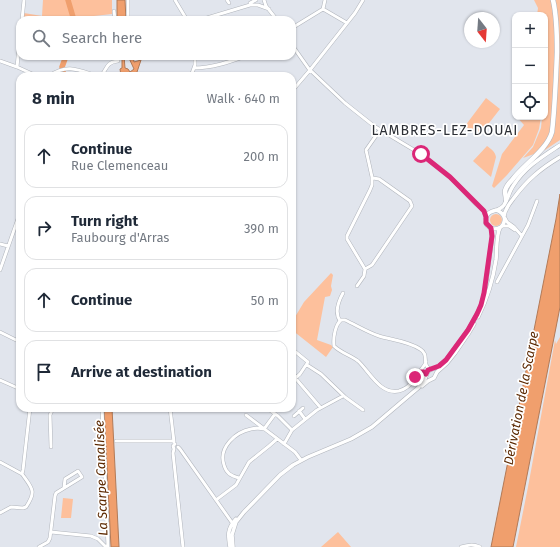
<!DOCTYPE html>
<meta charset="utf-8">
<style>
body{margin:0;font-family:"Fira Sans",sans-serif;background:#f6f6f7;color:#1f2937}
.controls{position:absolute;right:12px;top:12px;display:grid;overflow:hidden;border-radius:8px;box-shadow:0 1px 3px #0004}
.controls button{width:36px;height:36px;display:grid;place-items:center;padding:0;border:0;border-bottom:1px solid #e0e1e3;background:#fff;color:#1f2937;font:20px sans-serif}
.compass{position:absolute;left:464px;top:12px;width:36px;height:36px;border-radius:50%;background:#fff;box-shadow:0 1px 3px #0004;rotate:163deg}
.stop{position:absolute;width:12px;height:12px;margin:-9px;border:3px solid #db2777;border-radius:50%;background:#fff}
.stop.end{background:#db2777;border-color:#fff;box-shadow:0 1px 4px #0008}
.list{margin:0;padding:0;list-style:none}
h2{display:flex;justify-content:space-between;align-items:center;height:52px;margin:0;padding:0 16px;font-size:17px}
h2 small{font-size:13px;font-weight:400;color:#747a83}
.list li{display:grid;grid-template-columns:26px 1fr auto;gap:12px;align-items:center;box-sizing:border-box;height:64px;margin:0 8px 8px;padding:0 8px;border:1px solid #e0e1e3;border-radius:12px}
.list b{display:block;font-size:15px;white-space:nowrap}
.list p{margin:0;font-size:13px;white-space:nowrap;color:#747a83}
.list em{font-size:13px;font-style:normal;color:#747a83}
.icon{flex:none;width:22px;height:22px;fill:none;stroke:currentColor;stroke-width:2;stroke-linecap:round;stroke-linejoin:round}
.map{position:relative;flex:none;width:560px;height:547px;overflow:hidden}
.search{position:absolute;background:#fff;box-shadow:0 1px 3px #0004;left:16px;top:16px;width:280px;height:44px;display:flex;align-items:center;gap:10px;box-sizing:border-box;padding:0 14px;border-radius:12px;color:#747a83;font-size:15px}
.panel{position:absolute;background:#fff;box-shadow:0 1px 3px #0004;left:16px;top:72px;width:280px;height:340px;border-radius:12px}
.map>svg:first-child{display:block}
</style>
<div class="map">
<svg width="560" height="547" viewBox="0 0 560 547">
<rect width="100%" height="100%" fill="#e1e5ed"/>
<path fill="#fdc09c" d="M43,0H112V14L94,16L93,20H23L24,13L42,16Z
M534,0H560V140L545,150L523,158L533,147L541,128L542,117H545V15H537L538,8Z
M486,98L500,109L479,136L465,126Z
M517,117H541L539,129L533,145L507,175L494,188L492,186L502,154L524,125Z
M487,146C491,149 495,151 496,157L491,177L473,161Z
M490 220a6 6 0 1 1 12 0a6 6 0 1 1-12 0Z
M331,273L333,275L331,286L332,290L330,296L325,297L317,340L331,345L333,347L326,357L292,330V322L304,302Z
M560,337V547H516L528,487L555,340L556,344Z
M63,498L73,499L71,518H61Z
M338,532L351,547H321Z"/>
<path fill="#f09f6d" stroke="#b27a57" d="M117,0H125L126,20H117Z
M122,56H124L125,68L128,69L130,72L134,69L128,56H133L134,62L141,60L137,72L134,76H121L120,69L122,68Z
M560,194V307L513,547H491L556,219Z
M104,408H112L119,547H111Z"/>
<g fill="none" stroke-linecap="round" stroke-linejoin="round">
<path stroke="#f09f6d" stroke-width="5.5" d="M68,0L73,17L72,20
M64,76L62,67L66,56"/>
<defs>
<path id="minor" d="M128,0V20
M175,0L187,20
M227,0L229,3
M264,0L266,6L277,20
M250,3L256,0
M323,9L347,23
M114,11L115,20
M22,20L24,0
M200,20L250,5H258L269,9
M292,28L323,9L325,0
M292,45L309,69L345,103L374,126L419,153L439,168L452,179L476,204L483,210L486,217
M136,56H138
M0,61L17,67L37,76
M17,67L20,37
M194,68C212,68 229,62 246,56
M49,76C67,63 79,70 97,76
M101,76C107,69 106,62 118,61V56
M191,76L195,65V56
M292,91L310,70L355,13L363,0
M292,122V123
M505,218L507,222L514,227L522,236
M503,226H509L515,230
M0,244L8,246
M365,269L347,239V236L370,190L372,185V177L366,150L380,130
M0,270L20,213
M497,282L528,225L537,201
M357,286L364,276L365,269L372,265L412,206L410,201L379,179L373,178
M340,321C334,312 338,302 343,293
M0,332L20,342
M292,349L308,362L300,374L292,381
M426,362C423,369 417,373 413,380C410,386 406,389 399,391C380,395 369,371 358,361C350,355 341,353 334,346C333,338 335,325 341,320H345C356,325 367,332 379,336C392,340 408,341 420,349C430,355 421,364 430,369
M307,365L321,374L345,397L363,410
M292,371L297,380L320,407
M0,380L20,389
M102,408L108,547
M170,408L174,442
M267,408L278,416L292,430
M299,411L305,419
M246,415L295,452L301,460
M294,416L303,408
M116,441H173
M175,444L173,446L174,449L173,453L183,547
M284,444L292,430L317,410L343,396
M51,447L50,415L53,408
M178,447L180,449L233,524
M0,462L22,474
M239,478C231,476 226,473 224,465C218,447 236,432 251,429C256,428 260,428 264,429L275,414
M216,500L236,485L249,462L269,446L277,439
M0,513L11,507L23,508L26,507C37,491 32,488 22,474L23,470L30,408
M51,532L91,536L98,539L105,546L108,547
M39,547L48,542L50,538L55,496L56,493L82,477L78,471L65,479L64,488
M461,547C468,545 473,544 480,547"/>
<path id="major" d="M496,210C505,213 507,221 501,227C491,233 480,223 488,214C492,209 499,212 504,205C508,199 509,192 513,186C525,167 542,157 560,145
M504,216C505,209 509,204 513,199C527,180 540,169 560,157
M478,317C487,299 493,280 496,260C497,251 496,235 500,228
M422,386L428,381L434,378L437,372L447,363L455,353L468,334L474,324
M230,547C228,535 227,529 236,519
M233,547L232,535L236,522L244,512L280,475L293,465L308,457L351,439L372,427L418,388L425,379L428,371L439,366L446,360L468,330L479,310L483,299L485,289L492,237L491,228"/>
<path id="highway" d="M506,200C506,197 505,194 505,191C506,187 509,183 512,180C523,165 547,150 552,132C555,106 556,79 557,52C557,35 557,17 553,0"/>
</defs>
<use href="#minor" stroke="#b1b5bc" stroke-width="4"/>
<use href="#major" stroke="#b1b5bc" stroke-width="4.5"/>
<use href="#highway" stroke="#b1b5bc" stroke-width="5.5"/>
<use href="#minor" stroke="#fff" stroke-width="3"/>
<use href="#major" stroke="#fff" stroke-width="3.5"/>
<use href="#highway" stroke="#fff" stroke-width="4.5"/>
</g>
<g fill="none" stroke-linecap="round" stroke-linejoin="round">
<path stroke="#db2777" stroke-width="5" d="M415,377L421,372H424L426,374L428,370L439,366L446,360L468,330L477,314L481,305L484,293L492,236L491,228L486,223V217L484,211L450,177L421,154"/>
</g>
<g text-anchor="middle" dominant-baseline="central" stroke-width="3.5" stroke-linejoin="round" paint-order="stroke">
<g font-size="13" font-style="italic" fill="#5b2800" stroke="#fff">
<text transform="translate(521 398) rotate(-79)">Dérivation de la Scarpe</text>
<text transform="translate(101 478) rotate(-92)">La Scarpe Canalisée</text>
</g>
<g font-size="14" letter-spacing="1" fill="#2c2f35" stroke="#fff">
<text x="445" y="130">LAMBRES-LEZ-DOUAI</text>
</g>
</g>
</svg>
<div class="controls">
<button>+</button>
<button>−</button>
<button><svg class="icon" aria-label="locate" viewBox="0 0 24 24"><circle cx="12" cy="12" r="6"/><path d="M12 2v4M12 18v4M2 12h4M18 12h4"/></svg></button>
</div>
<svg class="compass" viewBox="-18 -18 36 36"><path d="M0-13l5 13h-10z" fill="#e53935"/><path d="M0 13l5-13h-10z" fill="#747a83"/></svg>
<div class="stop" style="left:421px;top:154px"></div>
<div class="stop end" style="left:415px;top:377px"></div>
<div class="search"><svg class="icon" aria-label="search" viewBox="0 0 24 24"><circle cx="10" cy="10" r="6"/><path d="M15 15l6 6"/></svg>Search here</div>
<section class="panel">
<h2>8 min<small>Walk · 640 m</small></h2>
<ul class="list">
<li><svg class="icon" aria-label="ahead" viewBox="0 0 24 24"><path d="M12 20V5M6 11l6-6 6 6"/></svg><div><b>Continue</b><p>Rue Clemenceau</p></div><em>200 m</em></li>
<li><svg class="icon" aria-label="right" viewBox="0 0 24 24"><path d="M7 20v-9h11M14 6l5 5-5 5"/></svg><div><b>Turn right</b><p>Faubourg d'Arras</p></div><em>390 m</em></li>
<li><svg class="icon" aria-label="ahead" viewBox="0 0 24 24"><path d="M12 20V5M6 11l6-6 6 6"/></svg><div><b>Continue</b></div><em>50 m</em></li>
<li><svg class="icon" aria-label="arrive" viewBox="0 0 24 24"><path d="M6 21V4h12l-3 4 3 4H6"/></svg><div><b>Arrive at destination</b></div></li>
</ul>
</section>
</div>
